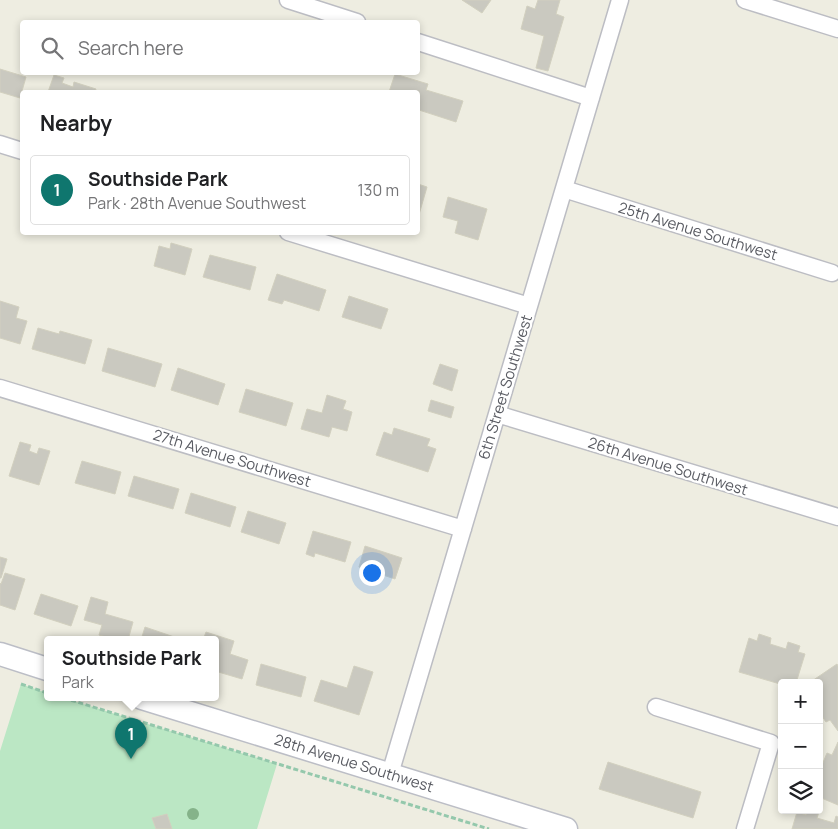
<!DOCTYPE html>
<meta charset="utf-8">
<style>
body{margin:0;font-family:Manrope,sans-serif;background:#f2f2f2;color:#202124}
.controls{position:absolute;right:15px;bottom:15px;display:grid;overflow:hidden;border-radius:5px;box-shadow:0 2px 8px #0003}
.controls button{width:45px;height:45px;display:grid;place-items:center;padding:0;border:0;border-bottom:1px solid #e0e0e0;background:#fff;color:#202124;font:25px sans-serif}
.you{position:absolute;left:371px;top:572px;width:18px;height:18px;margin:-12px;border:4px solid #fff;border-radius:50%;background:#1a73e8;box-shadow:0 0 0 8px #1a73e833}
.badge{display:grid;place-items:center;width:32px;height:32px;border-radius:50%;background:#0f766e;color:#fff;font-size:16px;font-weight:700}
.pin{position:absolute;translate:-50% -41px;filter:drop-shadow(0 1px 2px #0008)}
.pin::after{content:'';position:absolute;top:26px;width:18px;height:15px;background:inherit;clip-path:polygon(0 0,100% 0,50% 100%)}
.popup{position:absolute;left:44px;top:636px;width:175px;height:65px;box-sizing:border-box;display:grid;place-content:center;border-radius:5px;background:#fff;filter:drop-shadow(0 1px 4px #0005);font-size:16px;white-space:nowrap;color:#757577}
.popup b{font-size:19px;color:#202124}
.popup::after{content:'';position:absolute;left:50%;top:100%;margin-left:-10px;border:10px solid transparent;border-top-color:#fff}
.list{margin:0;padding:0;list-style:none}
h2{display:flex;justify-content:space-between;align-items:center;height:65px;margin:0;padding:0 20px;font-size:21px}
h2 small{font-size:16px;font-weight:400;color:#757577}
.list li{display:grid;grid-template-columns:32px 1fr auto;gap:15px;align-items:center;box-sizing:border-box;height:70px;margin:0 10px 10px;padding:0 10px;border:1px solid #e0e0e0;border-radius:5px}
.list b{display:block;font-size:19px;white-space:nowrap}
.list p{margin:0;font-size:16px;white-space:nowrap;color:#757577}
.list em{font-size:16px;font-style:normal;color:#757577}
.icon{flex:none;width:28px;height:28px;fill:none;stroke:currentColor;stroke-width:2;stroke-linecap:round;stroke-linejoin:round}
.map{position:relative;flex:none;width:838px;height:829px;overflow:hidden}
.search{position:absolute;background:#fff;box-shadow:0 2px 8px #0003;left:20px;top:20px;width:400px;height:55px;display:flex;align-items:center;gap:12px;box-sizing:border-box;padding:0 18px;border-radius:5px;color:#757577;font-size:19px}
.panel{position:absolute;background:#fff;box-shadow:0 2px 8px #0003;left:20px;top:90px;width:400px;height:145px;border-radius:5px}
.map>svg:first-child{display:block}
</style>
<div class="map">
<svg width="838" height="829" viewBox="0 0 838 829">
<rect width="100%" height="100%" fill="#eeede1"/>
<path fill="#bbe7c4" d="M21,684L47,693V698H64L277,764L257,829H0V751Z"/>
<path fill="#cac9c0" stroke="#d2d0bf" d="M462,0H491L482,13Z
M538,0H560L556,14L564,17L548,71L536,68L544,36L521,29L527,6L535,9Z
M0,69L26,77L20,98L0,92Z
M395,74L428,84L426,90L463,101L456,122L419,110L418,115V92H389Z
M54,75L64,78L62,83L73,87L74,82L96,89L95,92H48Z
M418,184L427,187L418,218Z
M448,197L487,209L478,240L455,233L458,221L443,217Z
M171,243L192,249L185,275L154,266L159,246L170,249Z
M210,255L256,267L250,290L203,277Z
M277,274L326,290L319,311L284,300L282,304L268,300Z
M349,296L388,309L381,329L342,317Z
M0,301L19,307L16,318L27,321L20,344L0,338Z
M38,328L59,334L60,331L92,340L85,364L32,349Z
M108,348L162,364L155,387L102,371Z
M440,364L458,370L452,391L433,384Z
M178,368L225,384L218,405L171,390Z
M246,389L293,403L286,426L239,412Z
M327,395L346,401L343,409L352,412L347,431L332,427L329,437L301,429L307,409L322,413Z
M431,400L454,407L451,418L428,411Z
M394,428L430,439L427,446L436,449L428,472L376,455L384,432L392,435Z
M20,442L31,445L29,451L37,454L39,448L50,451L39,485L9,476Z
M82,461L121,472L115,494L75,483Z
M134,476L179,489L173,509L128,496Z
M191,493L236,507L230,527L185,513Z
M248,511L286,523L279,544L241,532Z
M313,531L351,542L345,562L315,553L314,557L306,554Z
M365,546L402,558L395,579L359,567Z
M0,557L7,559L1,578H0Z
M5,573L25,579L15,610L0,605V583L1,584Z
M41,594L78,606L71,626L34,614Z
M91,597L108,602L105,614L133,622L128,640H117L99,635L102,625L84,620Z
M145,627L183,640H141Z
M206,632L234,641L230,654L248,660L242,679L215,671V640H203Z
M759,634L771,638L770,644L786,649L788,642L800,646L798,652L805,654L796,683L781,680L780,684L739,672L749,638L757,641Z
M261,664L306,677L301,697L256,685Z
M837,664L838,666V731L830,720L826,722L819,712V683H809Z
M354,666L373,672L359,715L314,701L321,680L347,688Z
M838,742V805L819,797V772L827,753L832,755Z
M608,762L701,792L693,818L599,789Z
M807,810L819,812L817,818L834,823L836,816L838,817V829H792L797,812L806,815Z
M167,814L172,829H156L152,818Z"/>
<g fill="none" stroke-linecap="round" stroke-linejoin="round">
<defs>
<path id="street" d="M288,0L357,22
M745,0L838,29
M418,42L591,98
M0,144L22,151
M564,189L832,273
M288,232L529,306
M0,388L463,529
M497,414L838,517
M656,707L771,743L745,829
M390,774L620,0"/>
<path id="secondary" d="M0,654L47,669
M142,698L566,829"/>
</defs>
<use href="#street" stroke="#bcbdc3" stroke-width="19"/>
<use href="#secondary" stroke="#bcbec6" stroke-width="25"/>
<path stroke="#94c8ac" stroke-width="3" stroke-dasharray="5 2.5" stroke-linecap="butt" d="M21,684L47,693
M64,698L489,829"/>
<use href="#street" stroke="#fff" stroke-width="16"/>
<use href="#secondary" stroke="#fff" stroke-width="22"/>
</g>
<circle fill="#85b38a" cx="193" cy="814" r="6"/>
<g text-anchor="middle" dominant-baseline="central" stroke-width="4.5" stroke-linejoin="round" paint-order="stroke">
<g font-size="15" fill="#5a5c63" stroke="#fff">
<text transform="translate(698 231) rotate(17)">25th Avenue Southwest</text>
<text transform="translate(505 387) rotate(-73)">6th Street Southwest</text>
<text transform="translate(232 458) rotate(17)">27th Avenue Southwest</text>
<text transform="translate(668 466) rotate(17)">26th Avenue Southwest</text>
<text transform="translate(354 763) rotate(17)">28th Avenue Southwest</text>
</g>
</g>
</svg>
<div class="controls">
<button>+</button>
<button>−</button>
<button><svg class="icon" aria-label="layers" viewBox="0 0 24 24"><path d="M12 4l9 5-9 5-9-5zM3 14l9 5 9-5"/></svg></button>
</div>
<div class="you"></div>
<div class="pin badge" style="left:131px;top:759px">1</div>
<div class="popup"><b>Southside Park</b>Park</div>
<div class="search"><svg class="icon" aria-label="search" viewBox="0 0 24 24"><circle cx="10" cy="10" r="6"/><path d="M15 15l6 6"/></svg>Search here</div>
<section class="panel">
<h2>Nearby<small></small></h2>
<ul class="list">
<li><span class="badge">1</span><div><b>Southside Park</b><p>Park · 28th Avenue Southwest</p></div><em>130 m</em></li>
</ul>
</section>
</div>
